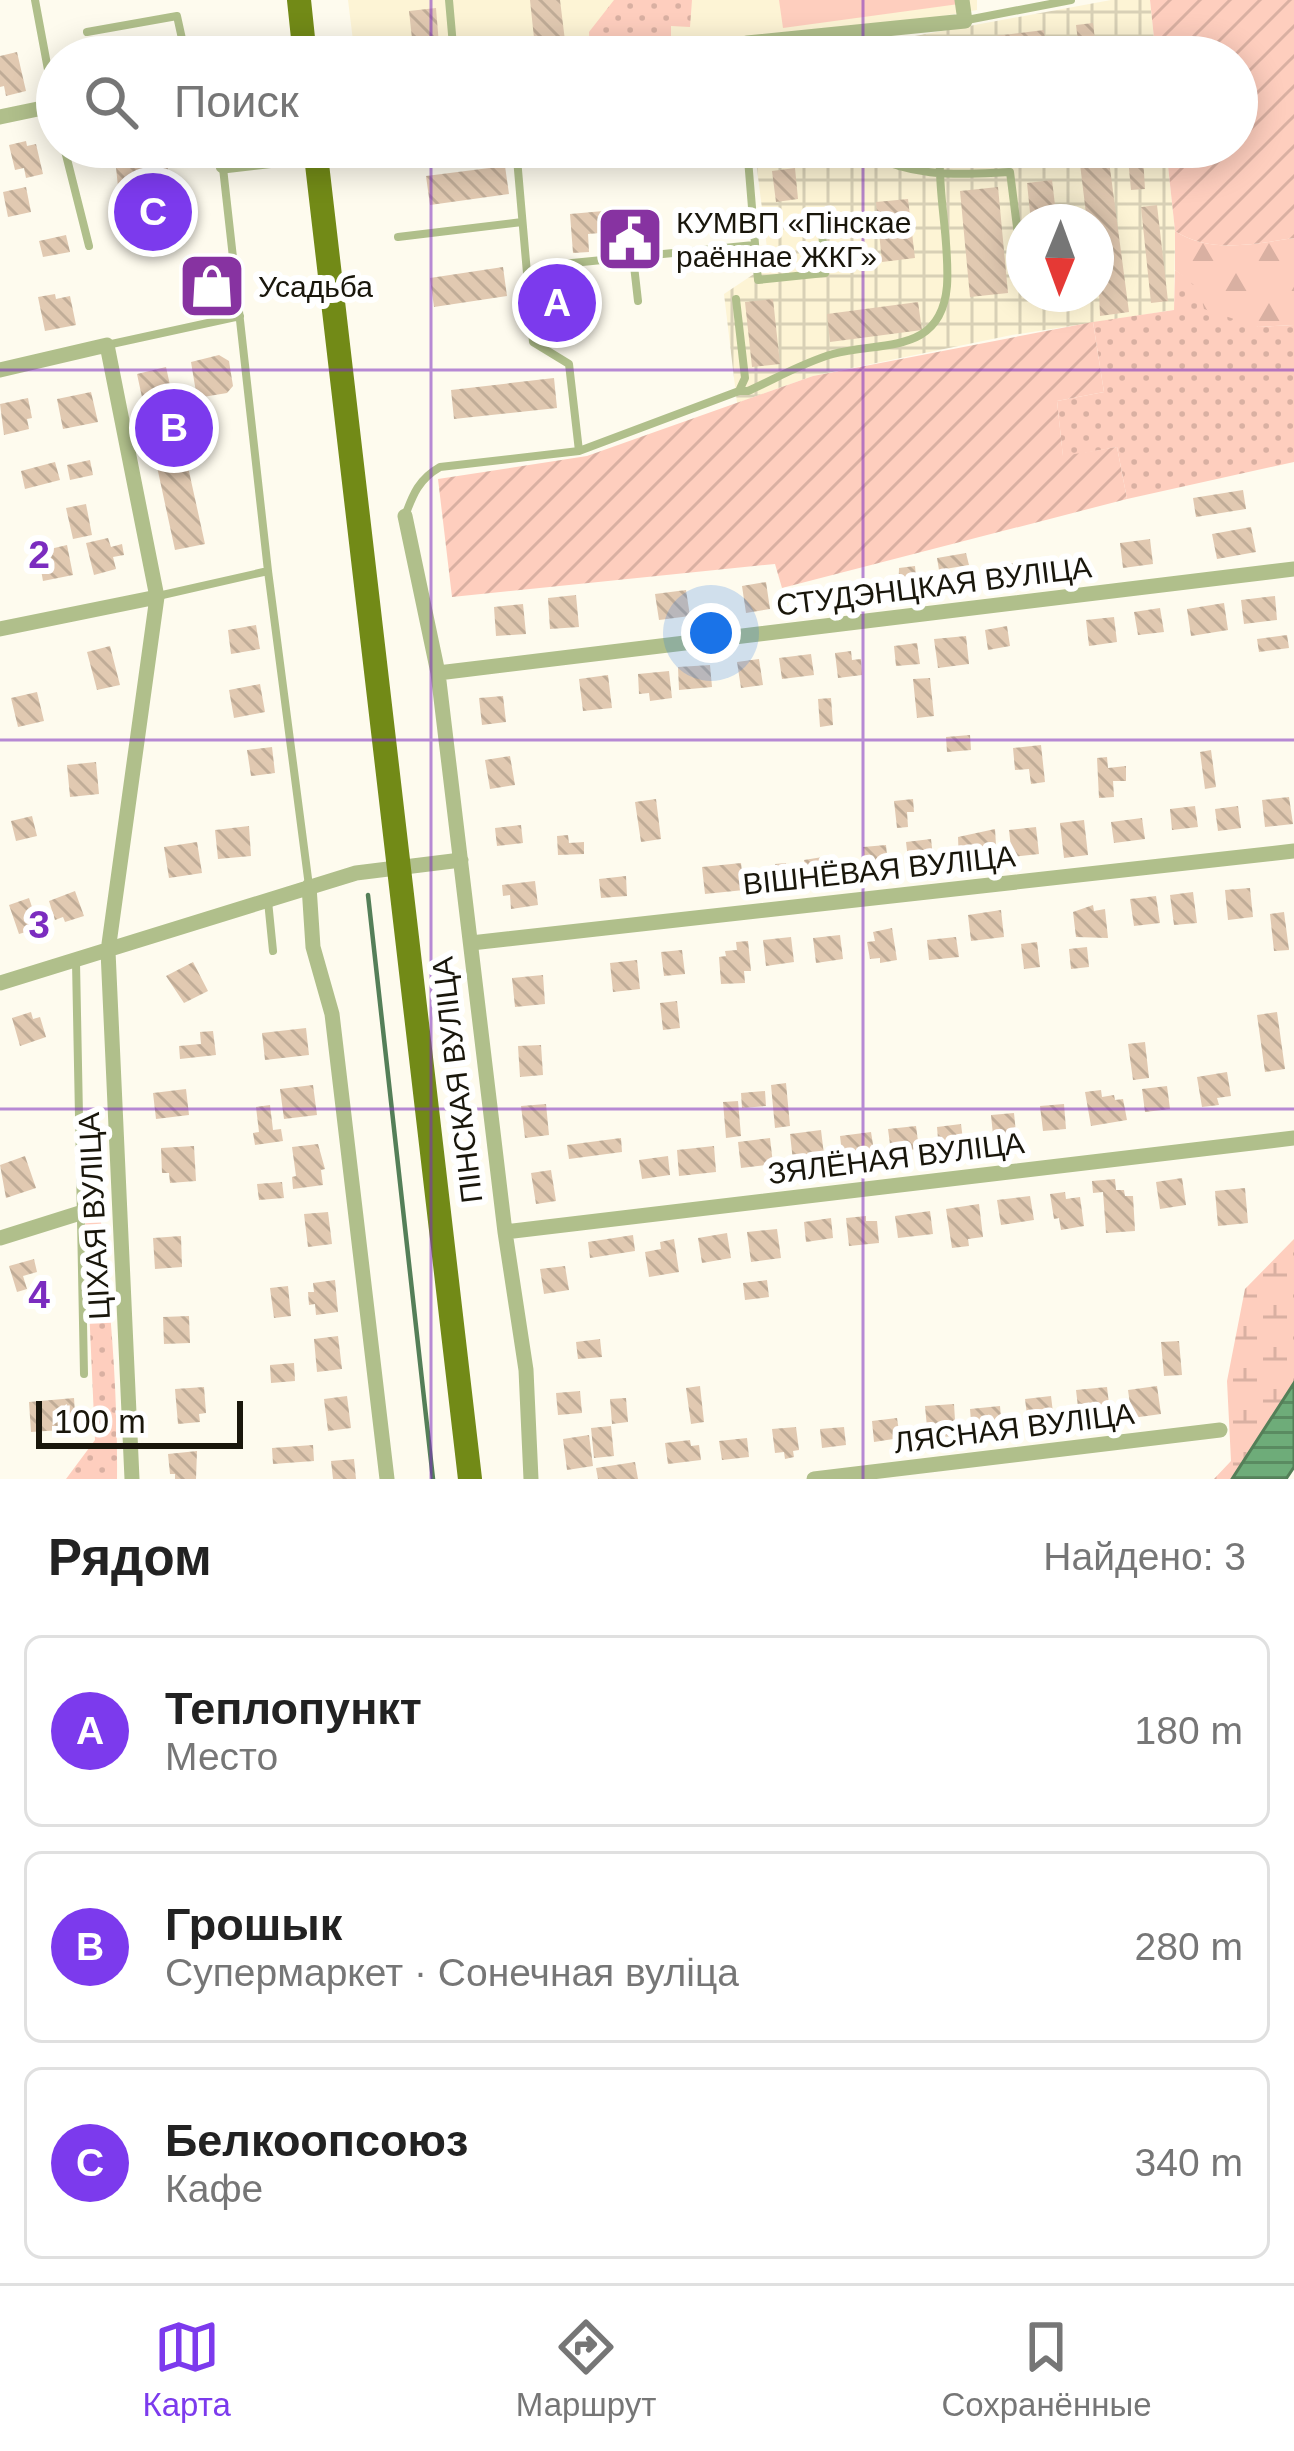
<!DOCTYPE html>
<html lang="ru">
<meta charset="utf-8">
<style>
body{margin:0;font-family:Arial,sans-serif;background:#f6f6f6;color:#222}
.compass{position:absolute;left:1006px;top:204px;width:108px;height:108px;border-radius:50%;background:#fff;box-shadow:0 6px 30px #0003;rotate:181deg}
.scale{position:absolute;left:36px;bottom:30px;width:207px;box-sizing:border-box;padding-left:12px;border:6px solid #19160b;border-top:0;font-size:33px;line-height:42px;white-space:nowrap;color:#19160b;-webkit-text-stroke:9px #fff;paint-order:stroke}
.you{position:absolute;left:711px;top:633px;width:42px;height:42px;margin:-30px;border:9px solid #fff;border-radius:50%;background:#1a73e8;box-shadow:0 0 0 18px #1a73e833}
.badge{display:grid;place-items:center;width:78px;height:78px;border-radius:50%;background:#7c3aed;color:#fff;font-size:39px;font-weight:700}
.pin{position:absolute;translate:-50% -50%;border:6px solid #fff;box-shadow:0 3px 12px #0006}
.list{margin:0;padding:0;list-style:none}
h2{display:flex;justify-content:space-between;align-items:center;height:156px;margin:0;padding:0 48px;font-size:51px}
h2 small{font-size:39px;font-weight:400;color:#767676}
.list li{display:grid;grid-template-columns:78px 1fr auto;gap:36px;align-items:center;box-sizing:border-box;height:192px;margin:0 24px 24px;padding:0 24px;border:3px solid #e0e0e0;border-radius:18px}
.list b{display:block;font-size:45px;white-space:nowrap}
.list p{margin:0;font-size:39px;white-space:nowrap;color:#767676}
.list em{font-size:39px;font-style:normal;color:#767676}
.icon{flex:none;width:66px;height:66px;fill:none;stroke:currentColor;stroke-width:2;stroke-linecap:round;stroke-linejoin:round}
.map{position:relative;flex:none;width:1294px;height:1479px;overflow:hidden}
.search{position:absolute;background:#fff;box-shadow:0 6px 30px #0003;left:36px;right:36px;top:36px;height:132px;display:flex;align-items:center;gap:30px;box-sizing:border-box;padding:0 42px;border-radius:66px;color:#767676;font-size:45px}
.sheet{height:804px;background:#fff}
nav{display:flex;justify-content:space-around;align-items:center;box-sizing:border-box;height:168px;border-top:3px solid #e0e0e0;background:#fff;font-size:33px;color:#767676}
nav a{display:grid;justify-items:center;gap:6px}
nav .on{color:#7c3aed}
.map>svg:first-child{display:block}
</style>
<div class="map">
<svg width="1294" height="1479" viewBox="0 0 1294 1479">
<defs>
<pattern id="industrial-grid" width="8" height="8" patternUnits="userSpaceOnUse" patternTransform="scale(3)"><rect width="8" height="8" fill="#fdf4d5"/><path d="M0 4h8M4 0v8" fill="none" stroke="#d8d0b6"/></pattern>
<pattern id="grass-dots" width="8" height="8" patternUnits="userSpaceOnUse" patternTransform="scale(3)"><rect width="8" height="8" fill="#fecebe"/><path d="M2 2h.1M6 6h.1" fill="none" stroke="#d9b0a2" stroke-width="1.8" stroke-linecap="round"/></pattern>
<pattern id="forest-firs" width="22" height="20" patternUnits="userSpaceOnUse" patternTransform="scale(3)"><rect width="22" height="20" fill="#fecebe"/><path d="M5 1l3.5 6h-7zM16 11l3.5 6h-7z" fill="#d9b0a2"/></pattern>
<pattern id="wetland-marsh" width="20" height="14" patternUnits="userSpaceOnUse" patternTransform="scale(3)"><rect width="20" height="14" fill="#fecebe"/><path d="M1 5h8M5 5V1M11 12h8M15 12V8" fill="none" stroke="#d9b0a2"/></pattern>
<pattern id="garden-furrows" width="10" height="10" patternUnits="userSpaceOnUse" patternTransform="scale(3)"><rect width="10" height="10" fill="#fecebe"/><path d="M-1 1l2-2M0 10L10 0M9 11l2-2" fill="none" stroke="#d9b0a2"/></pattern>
<pattern id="water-rules" width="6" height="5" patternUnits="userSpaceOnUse" patternTransform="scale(3)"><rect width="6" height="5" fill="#6eac79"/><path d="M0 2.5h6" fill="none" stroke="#5a8b61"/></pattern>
<pattern id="building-back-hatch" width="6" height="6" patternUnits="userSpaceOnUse" patternTransform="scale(3)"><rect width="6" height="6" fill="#e1c9b1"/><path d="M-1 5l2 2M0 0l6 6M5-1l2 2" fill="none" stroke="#c0ac97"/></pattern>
</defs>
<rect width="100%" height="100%" fill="#fefbee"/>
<path fill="#fdf4d5" d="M348,0H977V10L744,51L743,57H355Z"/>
<path fill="url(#industrial-grid)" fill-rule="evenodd" d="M1111,0H1150L1156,57H906L904,38Z
M915,147H1166L1175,231L1174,310L1012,335L813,376L737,403L724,294L769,264L755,153L862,162L916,158ZM1024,222H1096V294H1024Z"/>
<path fill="url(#grass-dots)" d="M614,0H692L690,27L671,26V57H590L589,32Z
M1175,270L1258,327L1294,325V462L1127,499L1117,447L1063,457L1057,401L1104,392L1093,322L1174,310Z
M84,1196H98C109,1289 118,1385 117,1479H66L95,1440Z"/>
<path fill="url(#forest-firs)" d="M1175,231C1209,254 1255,244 1294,238V325L1258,327L1204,309L1199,289L1175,270Z"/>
<path fill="url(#wetland-marsh)" d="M1294,1239V1383L1232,1479H1214L1231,1461L1227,1381L1245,1289Z"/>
<path fill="url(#garden-furrows)" d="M1150,0H1294V238C1255,244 1209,254 1175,231L1166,147H1237V57H1156Z
M1093,322L1104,392L1057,401L1063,456L1117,447L1127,499L782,588L775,564L452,597L438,479L587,456L813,376Z"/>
<path fill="#fecebe" d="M779,0H958L959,4L783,28Z"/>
<path fill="url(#water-rules)" stroke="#547f58" stroke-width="3" d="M1294,1383V1467L1286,1479H1232Z"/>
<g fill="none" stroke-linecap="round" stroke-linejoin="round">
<path stroke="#547f58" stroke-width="4.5" d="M368,895L433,1479"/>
</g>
<path fill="url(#building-back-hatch)" d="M530,0H560L567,57H536Z
M436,8L440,57H414L409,11Z
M1093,23L1097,57H1080L1076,25Z
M1044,30L1047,57H980L978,38Z
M17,52L26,91L6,96L4,86L0,87V56Z
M26,141L27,146L36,144L43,174L26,178L24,168L15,170L9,145Z
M131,147H141L143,164L167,162L170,188L177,193L178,204L169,211L170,219L122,224L114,149Z
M957,147H1049L1050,157L959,166Z
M1143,157L1145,189L1131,190L1128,158Z
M1109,161L1129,312L1100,316L1096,222H1087L1080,164Z
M505,166L509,194L430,205L426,176Z
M795,168L798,199L776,202L772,171Z
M1052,180L1057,222H1031L1027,183Z
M26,187L31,212L8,217L3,192Z
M998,187L1008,293L970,297L960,191Z
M908,199L915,258L882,262L876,202Z
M1157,205L1168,301L1151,303L1141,207Z
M637,208L640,248L626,249L624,231L588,234L589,252L573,253L570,214Z
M66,235L70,252L43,257L39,241Z
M503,267L507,296L434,307L430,278Z
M215,281L218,301L191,305L188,285Z
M55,294L56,299L70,296L76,325L45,331L38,297Z
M773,299L780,364L752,367L745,302Z
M918,302L922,330L830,342L827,314Z
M219,355L229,361L233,386L227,393L197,398L191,362Z
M166,367L205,544L175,550L137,374Z
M554,378L557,408L454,419L451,390Z
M91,392L98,422L63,429L57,399Z
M28,398L32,418L27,419L29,429L4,435L0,404Z
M90,460L93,475L70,480L67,465Z
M55,462L60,480L25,489L21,471Z
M1243,490L1246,509L1196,517L1193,498Z
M86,504L92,535L73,539L66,508Z
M1251,527L1256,552L1217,559L1212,534Z
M108,538L111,547L122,544L124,555L113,557L116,569L94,575L86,543Z
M1150,539L1153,564L1123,568L1120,543Z
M67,545L73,575L43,581L39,559L47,557L46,550Z
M966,553L969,565L939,570L937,558Z
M1023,562L1026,583L995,588L992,566Z
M915,566L918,597L898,599L899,568Z
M978,569L980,588L960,590L958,572Z
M766,582L770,609L746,613L742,586Z
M686,590L690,616L659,620L655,594Z
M576,595L579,627L550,629L548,598Z
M1275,596L1277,620L1244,624L1241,600Z
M1224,603L1228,630L1191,636L1187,609Z
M523,604L526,634L496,636L494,607Z
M1160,608L1164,632L1138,635L1134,612Z
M1114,617L1117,642L1089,646L1086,620Z
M256,625L260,649L231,654L228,630Z
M1007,626L1010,646L988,650L985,630Z
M1287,635L1289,648L1259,652L1257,639Z
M966,636L969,664L938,668L934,639Z
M917,643L920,664L896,666L894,646Z
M110,646L120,685L97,690L87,652Z
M851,651L852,660L861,659L862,675L838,678L835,653Z
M811,654L814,675L782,679L779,658Z
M759,659L763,685L741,688L737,662Z
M710,665L712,687L679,690L678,667Z
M669,671L672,698L650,701L649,693L639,694L638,674Z
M608,675L612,708L583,711L579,679Z
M930,678L934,716L917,718L913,679Z
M260,684L265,712L234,718L229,690Z
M37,692L44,721L18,727L11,698Z
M503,696L506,722L482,725L479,698Z
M831,698L833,725L820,727L818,699Z
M970,735L971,750L947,752L946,737Z
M1041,745L1045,782L1031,784L1029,769L1015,770L1013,748Z
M272,747L275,773L251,776L247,750Z
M1211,750L1216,787L1205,789L1200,752Z
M510,756L515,785L490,789L485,760Z
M1107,757L1108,768L1126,766V781H1113L1114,797L1099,798L1097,758Z
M96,762L99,794L70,797L67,765Z
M1289,797L1293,824L1265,827L1262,800Z
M656,799L661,839L641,842L635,802Z
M913,799L914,812H907L908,827L897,828L894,801Z
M1195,806L1198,827L1172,830L1170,809Z
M1238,806L1241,828L1218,831L1215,809Z
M32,816L37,836L16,841L11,821Z
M1142,818L1145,839L1114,843L1111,822Z
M1084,820L1088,855L1064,858L1060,823Z
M521,825L523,843L497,846L495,828Z
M249,826L251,856L218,859L215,830Z
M1036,827L1039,854L1012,857L1009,830Z
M995,829L997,861L959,863L958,837Z
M568,835L569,843L584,842V854L558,855L557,836Z
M931,839L934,865L909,867L906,842Z
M197,842L202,873L169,878L164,847Z
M886,845L889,876L866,878L863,847Z
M835,855L838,875L807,879L804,860Z
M741,863L744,890L705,894L702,867Z
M786,863L788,884L759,887L757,871L775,869V864Z
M626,876L627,896L601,898L599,879Z
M535,881L538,905L511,909L510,895L503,896L502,885Z
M1250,888L1253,917L1228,920L1225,890Z
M75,891L84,916L65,922L63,917L55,920L49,901Z
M1193,892L1197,923L1174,925L1170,895Z
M1156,896L1160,923L1134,926L1130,899Z
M29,898L39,928L19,934L9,905Z
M1093,905L1094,911L1105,909L1108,938L1076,937L1073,912Z
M1001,910L1004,937L971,941L968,915Z
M1284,912L1289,950L1274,951L1270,914Z
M892,928L897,960L880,963V958L870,959L867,942L875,941L873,932Z
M840,935L843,959L816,963L813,938Z
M791,937L794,962L766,966L763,940Z
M956,937L959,957L929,960L927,940Z
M748,941L751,971H744L745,983L721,984L719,957L726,956L725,951L737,950L736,942Z
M1037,942L1040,967L1024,969L1021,944Z
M1087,947L1089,967L1071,969L1069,949Z
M682,950L685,974L664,976L661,952Z
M637,960L640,989L613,992L610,963Z
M193,962L208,991L184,1003L166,976Z
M543,975L545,1004L515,1007L512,978Z
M677,1001L680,1028L663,1030L660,1003Z
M31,1012L33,1019L40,1017L46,1037L20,1046L12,1018Z
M1277,1012L1285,1069L1265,1072L1257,1015Z
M306,1028L309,1055L265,1060L262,1033Z
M213,1031L216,1055L180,1059L179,1046L201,1044L200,1032Z
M1145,1042L1149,1078L1133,1080L1128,1044Z
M541,1045L543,1075L520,1077L518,1046Z
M1227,1072L1231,1096L1217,1098L1219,1105L1202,1107L1197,1077Z
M786,1083L790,1126L775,1128L771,1085Z
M313,1085L317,1115L284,1119L280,1089Z
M1167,1086L1170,1109L1145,1112L1142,1089Z
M186,1089L189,1115L156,1119L153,1093Z
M1101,1090L1102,1097L1114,1095L1115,1100L1123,1099L1127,1120L1091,1126L1085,1092Z
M765,1091L766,1106L742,1108L741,1093Z
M738,1101L741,1136L726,1138L723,1102Z
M546,1104L549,1135L525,1138L521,1106Z
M1064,1104L1066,1129L1043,1131L1040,1106Z
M270,1105L273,1130L281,1129L283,1141L255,1145L253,1133L259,1132L256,1107Z
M1014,1113L1017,1143L994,1145L991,1115Z
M961,1124L964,1148L939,1151L937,1127Z
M916,1126L919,1149L891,1152L888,1129Z
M821,1130L825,1163L806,1165V1160L793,1161L790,1134Z
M871,1132L875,1157L843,1161L840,1136Z
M621,1138L622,1152L569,1159L567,1145Z
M770,1138L773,1164L741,1168L738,1142Z
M318,1144L325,1169L321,1170L323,1185L293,1189L292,1177L296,1176L292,1147Z
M194,1146L196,1181L170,1183L169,1173H162L161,1148Z
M714,1146L716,1172L679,1176L677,1150Z
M25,1156L36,1188L6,1198L0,1165Z
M668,1156L670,1175L642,1179L639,1160Z
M551,1170L556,1201L536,1204L531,1173Z
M1182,1178L1186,1205L1160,1209L1156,1182Z
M1115,1179L1116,1190H1124L1125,1196H1133L1135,1231L1106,1233L1103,1192L1093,1193L1092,1181Z
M282,1182L284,1198L259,1200L257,1184Z
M1245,1188L1248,1223L1218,1226L1215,1191Z
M1065,1192L1066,1199L1080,1197L1084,1226L1061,1230L1059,1218L1054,1219L1050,1194Z
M1030,1196L1034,1220L1001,1225L997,1200Z
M979,1204L983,1237L968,1239L969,1246L952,1248L946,1209Z
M930,1211L933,1234L898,1238L895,1216Z
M328,1212L332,1244L308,1247L304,1214Z
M866,1216V1221H877L879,1243L849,1246L846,1218Z
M831,1218L833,1238L806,1242L804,1222Z
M777,1229L781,1258L751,1262L747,1232Z
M727,1233L731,1258L702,1263L698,1238Z
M633,1235L635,1251L590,1258L588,1242Z
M181,1236L182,1267L155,1269L153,1238Z
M674,1239L679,1272L649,1277L645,1252L661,1249L660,1242Z
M34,1259L37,1272L23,1276L27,1289L17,1292L9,1266Z
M565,1266L569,1290L544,1294L540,1269Z
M335,1280L338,1312L316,1315L315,1304L309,1305L308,1292H314L313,1283Z
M767,1280L769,1297L745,1300L743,1283Z
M288,1286L291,1316L274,1318L270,1288Z
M189,1316L190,1343L164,1344L163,1317Z
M338,1336L342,1369L317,1372L314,1339Z
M600,1339L602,1357L578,1359L576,1342Z
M1179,1341L1182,1375L1164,1376L1161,1342Z
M294,1363L295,1381L271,1383L270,1365Z
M700,1386L704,1422L691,1424L686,1388Z
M1157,1386L1161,1414L1132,1418L1128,1390Z
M204,1387L206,1413L199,1414L200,1422L178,1424L175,1389Z
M1107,1387L1111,1421L1080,1424L1076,1390Z
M580,1391L582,1413L558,1415L556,1393Z
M347,1396L351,1428L328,1431L324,1399Z
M1051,1396L1054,1421L1028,1423L1025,1399Z
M74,1398L76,1429L31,1432L29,1402Z
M626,1398L628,1422L612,1424L610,1399Z
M954,1404L956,1436L928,1438L925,1406Z
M1000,1406L1002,1429H996L997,1438L989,1439L988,1432L972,1433L970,1409Z
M897,1418L900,1438L874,1442L872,1421Z
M611,1426L614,1456L594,1458L591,1428Z
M796,1427L799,1450L793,1451L794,1457L785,1459L784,1452L775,1453L772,1429Z
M844,1427L846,1445L822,1448L820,1429Z
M589,1435L593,1466L567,1470L563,1439Z
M747,1438L749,1457L722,1460L719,1441Z
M690,1440L691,1446L699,1445L701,1460L668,1464L665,1443Z
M313,1445L314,1461L273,1464L272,1448Z
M197,1451L196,1479H175V1474H170L168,1454Z
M354,1459L356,1479H333L331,1461Z
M635,1462L638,1479H598L596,1468Z"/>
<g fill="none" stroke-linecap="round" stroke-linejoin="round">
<path stroke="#b0bf8b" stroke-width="8" d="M35,0L57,118
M449,0L454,57
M967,20L1071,0
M87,32L177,16L186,57
M64,147L89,246
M100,147L101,155
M516,147L533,342L569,364L579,451
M747,147L758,280L825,273L822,231
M857,147C905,178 955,175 1010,172L1024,282
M899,166L919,147
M223,168L268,571L309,886
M398,237L522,222
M633,257L638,301
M562,264L754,245
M736,299L745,378L739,391
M107,345L240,316
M405,516C413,494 419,479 440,467L579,451L739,391H748C775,379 804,362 833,354C882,341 941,355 947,286C950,240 937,193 940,147
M158,596L268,571
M268,901L273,951
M76,962L84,1374"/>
<path stroke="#b0bf8b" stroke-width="15" d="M742,57L747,43L965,21L962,0
M0,117L57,105
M221,147L223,166L386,147
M0,370L107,345L157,597L108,951L132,1479
M405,516L438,673L505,1232L526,1370L531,1479
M0,629L157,597
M438,673L1294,569
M309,886L313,947L332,1014L387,1479
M471,943L1294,851
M0,983L356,873L461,860
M505,1232L1294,1138
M0,1238L80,1213
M814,1479L1220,1430"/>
<path stroke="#728a17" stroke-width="24" d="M299,0L305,57
M315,147L470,1479"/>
</g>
<path fill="none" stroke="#7b2cbf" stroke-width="3" stroke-opacity="0.55" d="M431,0V57M863,0V57M431,147V1479M863,147V1479M0,370H1294M0,740H1294M0,1109H1294"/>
<defs>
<symbol id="civic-square" viewBox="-11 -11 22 22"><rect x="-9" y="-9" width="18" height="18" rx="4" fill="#8733a1" stroke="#fff"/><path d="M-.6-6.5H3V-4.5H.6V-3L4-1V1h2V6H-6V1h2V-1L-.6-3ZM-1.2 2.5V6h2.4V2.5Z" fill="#fff"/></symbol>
<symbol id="shop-square" viewBox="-11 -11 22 22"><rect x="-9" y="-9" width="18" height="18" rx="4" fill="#8733a1" stroke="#fff"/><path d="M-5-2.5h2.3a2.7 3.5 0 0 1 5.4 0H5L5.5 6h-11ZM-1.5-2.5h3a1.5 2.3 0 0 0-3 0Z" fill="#fff"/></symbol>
</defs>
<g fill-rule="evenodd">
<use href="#civic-square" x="592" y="201" width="76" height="76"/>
<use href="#shop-square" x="174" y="248" width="76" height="76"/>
</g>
<g text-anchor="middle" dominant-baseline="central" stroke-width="12" stroke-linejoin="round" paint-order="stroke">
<g font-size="30" fill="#19160b" stroke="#fff" text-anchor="start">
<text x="676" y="222">КУМВП «Пінскае<tspan x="676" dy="34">раённае ЖКГ»</tspan></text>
<text x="258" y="286">Усадьба</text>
</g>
<g font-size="30" fill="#19160b" stroke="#fff">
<text transform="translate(934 586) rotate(-7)">СТУДЭНЦКАЯ ВУЛІЦА</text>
<text transform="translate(879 870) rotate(-6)">ВІШНЁВАЯ ВУЛІЦА</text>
<text transform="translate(457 1080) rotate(-97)">ПІНСКАЯ ВУЛІЦА</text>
<text transform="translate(896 1158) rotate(-7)">ЗЯЛЁНАЯ ВУЛІЦА</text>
<text transform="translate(94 1216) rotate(-93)">ЦІХАЯ ВУЛІЦА</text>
<text transform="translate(1014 1428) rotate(-7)">ЛЯСНАЯ ВУЛІЦА</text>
</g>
</g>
<g font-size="39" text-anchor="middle" font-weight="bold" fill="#7b2cbf" stroke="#fff" stroke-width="12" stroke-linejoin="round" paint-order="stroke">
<text x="39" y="568">2</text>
<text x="39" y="938">3</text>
<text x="39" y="1308">4</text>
</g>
</svg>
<svg class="compass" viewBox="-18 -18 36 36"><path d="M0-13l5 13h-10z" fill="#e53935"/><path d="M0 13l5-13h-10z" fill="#767676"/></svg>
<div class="scale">100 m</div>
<div class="you"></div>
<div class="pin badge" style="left:557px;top:303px">A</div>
<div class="pin badge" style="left:174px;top:428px">B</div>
<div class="pin badge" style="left:153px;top:212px">C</div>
<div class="search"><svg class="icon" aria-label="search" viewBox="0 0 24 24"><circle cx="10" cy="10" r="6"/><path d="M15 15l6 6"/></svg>Поиск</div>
</div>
<section class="sheet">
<h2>Рядом<small>Найдено: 3</small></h2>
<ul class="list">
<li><span class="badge">A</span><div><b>Теплопункт</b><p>Место</p></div><em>180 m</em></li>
<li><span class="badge">B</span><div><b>Грошык</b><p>Супермаркет · Сонечная вуліца</p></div><em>280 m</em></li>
<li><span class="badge">C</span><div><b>Белкоопсоюз</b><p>Кафе</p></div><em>340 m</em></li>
</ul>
</section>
<nav>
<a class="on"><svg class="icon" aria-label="map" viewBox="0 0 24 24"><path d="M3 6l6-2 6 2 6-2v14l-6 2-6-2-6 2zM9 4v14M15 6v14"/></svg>Карта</a>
<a><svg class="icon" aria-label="directions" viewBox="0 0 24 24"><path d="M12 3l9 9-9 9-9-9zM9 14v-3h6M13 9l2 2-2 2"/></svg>Маршрут</a>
<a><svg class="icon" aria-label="saved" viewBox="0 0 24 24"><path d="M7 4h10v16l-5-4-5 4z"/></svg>Сохранённые</a>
</nav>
